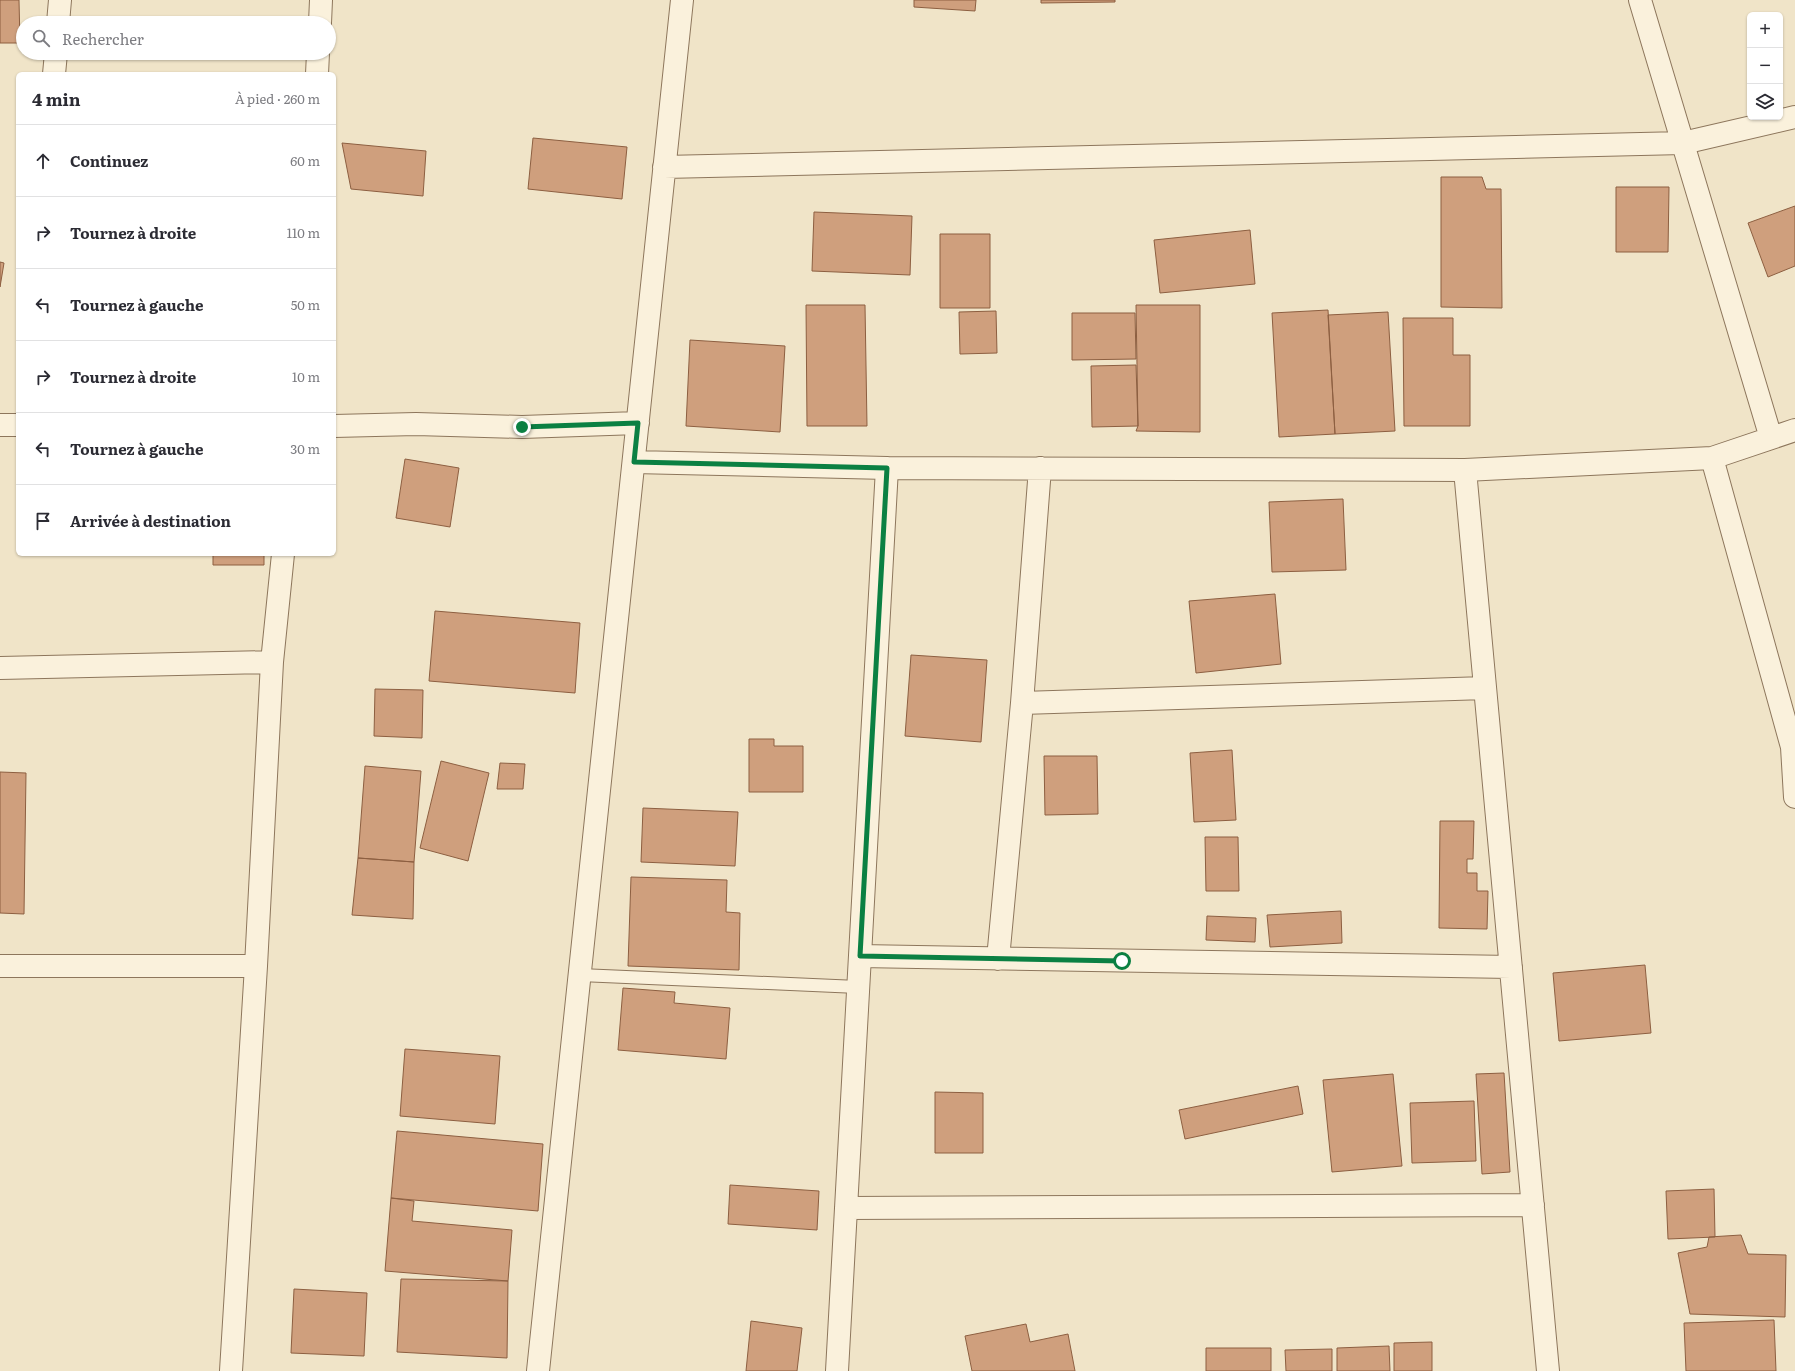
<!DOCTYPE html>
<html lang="fr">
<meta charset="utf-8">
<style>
body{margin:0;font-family:Literata,serif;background:#f2f2f3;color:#2b2b33}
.controls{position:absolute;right:12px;top:12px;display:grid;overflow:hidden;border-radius:6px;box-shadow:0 1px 3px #0004}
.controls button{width:36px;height:36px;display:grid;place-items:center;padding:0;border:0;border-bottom:1px solid #e1e1e2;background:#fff;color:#2b2b33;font:20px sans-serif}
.stop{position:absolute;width:12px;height:12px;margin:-9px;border:3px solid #0b8043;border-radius:50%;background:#fff}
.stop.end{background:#0b8043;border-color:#fff;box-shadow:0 1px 4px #0008}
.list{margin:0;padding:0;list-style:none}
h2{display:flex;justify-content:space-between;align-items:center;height:52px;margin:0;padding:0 16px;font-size:17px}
h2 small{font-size:13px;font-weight:400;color:#7c7c81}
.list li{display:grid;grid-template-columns:26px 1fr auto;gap:12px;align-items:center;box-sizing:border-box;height:72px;padding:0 16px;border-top:1px solid #e1e1e2}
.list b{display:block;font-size:15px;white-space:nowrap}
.list em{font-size:13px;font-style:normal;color:#7c7c81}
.icon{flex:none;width:22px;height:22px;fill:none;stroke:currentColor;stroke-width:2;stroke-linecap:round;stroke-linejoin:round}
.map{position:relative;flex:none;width:1795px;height:1371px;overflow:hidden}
.search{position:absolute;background:#fff;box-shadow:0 1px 3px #0004;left:16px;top:16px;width:320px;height:44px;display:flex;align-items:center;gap:10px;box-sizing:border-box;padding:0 14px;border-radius:22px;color:#7c7c81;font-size:15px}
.panel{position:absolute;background:#fff;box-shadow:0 1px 3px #0004;left:16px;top:72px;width:320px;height:484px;border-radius:6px}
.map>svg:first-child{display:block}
</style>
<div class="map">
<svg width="1795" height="1371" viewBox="0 0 1795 1371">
<rect width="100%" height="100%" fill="#f0e4c8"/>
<path fill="#cf9f7d" stroke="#8d5f41" d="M0,0H19L20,43H0Z
M914,0H976L975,11L914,7Z
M1041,0H1115V2L1041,3Z
M533,138L627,147L622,199L528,189Z
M342,143L426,151L423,196L351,189Z
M1441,177H1482L1486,189H1501L1502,308L1441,307Z
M1616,187H1669L1668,252H1616Z
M1795,206V266L1768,277L1748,223Z
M814,212L912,216L910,275L812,271Z
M1250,230L1255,284L1160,293L1154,240Z
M940,234H990V308H940Z
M0,262L4,263L0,287Z
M806,305H865L867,426H807Z
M1136,305H1200V432L1136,431L1138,426Z
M1328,310L1335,434L1279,437L1272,313Z
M996,311L997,353L960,354L959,312Z
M1388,312L1395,431L1335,434L1328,315Z
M1072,313H1135L1136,359L1072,360Z
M1403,318H1453V355H1470V426H1404Z
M690,340L785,346L780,432L686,426Z
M1136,365L1138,426L1092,427L1091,366Z
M405,459L459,468L450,527L396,518Z
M1343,499L1346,570L1272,572L1269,502Z
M213,554H264V565H213Z
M1275,594L1281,664L1196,673L1189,601Z
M435,611L580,623L575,693L429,681Z
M911,655L987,660L981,742L905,736Z
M375,689L423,690L422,738L374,736Z
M749,739H774V746H803V792H749Z
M1232,750L1236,820L1194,822L1190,753Z
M1044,756H1097L1098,814L1045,815Z
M441,761L489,773L468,861L420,848Z
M500,763L525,764L523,789H497Z
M365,766L421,771L414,862L358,858Z
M0,772L26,773L24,914L0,913Z
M643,808L738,812L735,866L641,862Z
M1440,821H1474L1473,859H1467V873H1477V891H1488L1487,929L1439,928Z
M1205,837H1238L1239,891H1206Z
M358,858L414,862L413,919L352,915Z
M631,877L727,880L726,912L740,913L739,970L628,966Z
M1341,911L1342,943L1270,947L1267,915Z
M1207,916L1256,918L1255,942L1206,940Z
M1645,965L1651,1033L1559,1041L1553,973Z
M623,988L675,992L674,1003L730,1008L726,1059L618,1050Z
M405,1049L500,1056L495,1124L400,1116Z
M1504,1073L1510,1172L1482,1174L1476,1074Z
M1393,1074L1402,1166L1332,1172L1323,1080Z
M1298,1086L1303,1114L1185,1139L1179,1110Z
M935,1092L983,1093V1153H935Z
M1474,1101L1476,1161L1412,1163L1410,1103Z
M397,1131L543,1144L538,1211L391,1198Z
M730,1185L819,1191L817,1230L728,1224Z
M1714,1189L1715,1237L1668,1239L1666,1191Z
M391,1198L414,1201L412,1221L512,1230L508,1281L385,1271Z
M1741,1235L1748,1254L1786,1255L1785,1317L1690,1314L1678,1253L1707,1247L1709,1237Z
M401,1279L508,1281L507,1358L397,1352Z
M294,1289L367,1293L364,1356L291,1353Z
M1774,1320L1776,1371H1686L1684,1323Z
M751,1321L802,1328L797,1371H746Z
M1026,1324L1030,1342L1068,1334L1075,1371H972L965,1336Z
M1432,1342V1371H1394V1343Z
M1389,1346L1390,1371H1337V1348Z
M1206,1348H1271V1371H1206Z
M1332,1349V1371H1286L1285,1350Z"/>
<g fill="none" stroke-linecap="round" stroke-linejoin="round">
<defs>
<path id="service" d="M580,975L858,987"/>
<path id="minor" d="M1640,0L1771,438
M58,23L60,0
M320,23L321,0
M54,74L56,53
M317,74L318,53
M664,167L1683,143L1795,117
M0,425H18
M334,426L416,424L522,427L638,423
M1712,458L1792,747L1795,797
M634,462L887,468L1465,470L1712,458L1795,430
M1465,470L1548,1371
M0,668L272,662
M1022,703L1485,688
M860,956L1511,967
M998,959L1022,703L1040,468
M0,966H256
M846,1208L1533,1205
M231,1371L256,966L272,662L283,554
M538,1371L682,0
M837,1371L887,468"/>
</defs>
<use href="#service" stroke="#8d765c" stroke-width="14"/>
<use href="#minor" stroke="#8d765c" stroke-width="24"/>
<use href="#service" stroke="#faf1dc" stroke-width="12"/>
<use href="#minor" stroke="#faf1dc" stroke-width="22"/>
</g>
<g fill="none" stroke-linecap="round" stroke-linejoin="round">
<path stroke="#0b8043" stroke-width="5" d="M522,427L638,423L634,462L887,468L860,956L1122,961"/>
</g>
</svg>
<div class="controls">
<button>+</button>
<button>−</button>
<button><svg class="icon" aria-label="layers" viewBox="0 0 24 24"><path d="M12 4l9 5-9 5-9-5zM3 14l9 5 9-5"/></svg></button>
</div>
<div class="stop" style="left:1122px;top:961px"></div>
<div class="stop end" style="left:522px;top:427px"></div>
<div class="search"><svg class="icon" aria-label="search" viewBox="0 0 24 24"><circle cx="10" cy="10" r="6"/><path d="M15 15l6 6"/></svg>Rechercher</div>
<section class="panel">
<h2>4 min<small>À pied · 260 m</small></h2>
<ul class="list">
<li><svg class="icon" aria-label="ahead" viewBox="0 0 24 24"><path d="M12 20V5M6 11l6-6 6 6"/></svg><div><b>Continuez</b></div><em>60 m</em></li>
<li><svg class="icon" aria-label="right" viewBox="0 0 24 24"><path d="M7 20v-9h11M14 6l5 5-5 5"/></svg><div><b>Tournez à droite</b></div><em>110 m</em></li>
<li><svg class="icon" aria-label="left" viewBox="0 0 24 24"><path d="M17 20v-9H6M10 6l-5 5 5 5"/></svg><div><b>Tournez à gauche</b></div><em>50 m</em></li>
<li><svg class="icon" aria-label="right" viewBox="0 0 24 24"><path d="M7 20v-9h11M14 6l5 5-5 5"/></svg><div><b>Tournez à droite</b></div><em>10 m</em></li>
<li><svg class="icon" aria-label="left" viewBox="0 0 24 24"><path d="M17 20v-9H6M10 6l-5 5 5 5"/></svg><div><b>Tournez à gauche</b></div><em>30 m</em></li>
<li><svg class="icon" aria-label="arrive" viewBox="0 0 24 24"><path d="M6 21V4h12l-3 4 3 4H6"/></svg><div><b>Arrivée à destination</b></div></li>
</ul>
</section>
</div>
